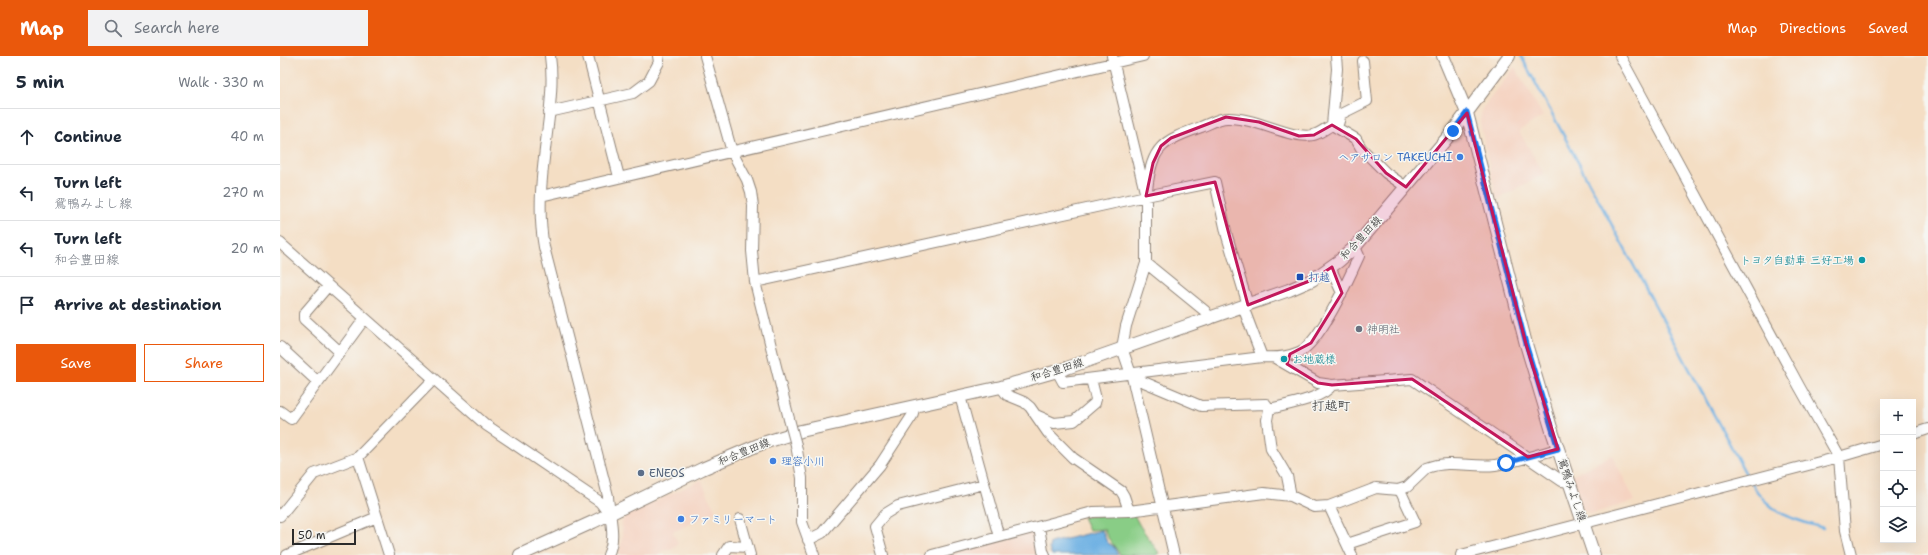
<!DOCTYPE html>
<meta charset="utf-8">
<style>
body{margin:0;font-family:"Shantell Sans","Klee One",sans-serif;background:#f2f2f3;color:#1f2937}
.controls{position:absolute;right:12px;bottom:12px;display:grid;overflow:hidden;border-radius:0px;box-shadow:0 4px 16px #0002}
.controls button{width:36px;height:36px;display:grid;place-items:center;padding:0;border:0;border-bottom:1px solid #e0e1e3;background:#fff;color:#1f2937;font:20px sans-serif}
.scale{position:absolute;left:12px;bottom:10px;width:64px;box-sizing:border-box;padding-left:4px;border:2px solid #2b2b2b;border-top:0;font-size:11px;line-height:14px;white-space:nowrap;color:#2b2b2b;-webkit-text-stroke:3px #f6f6f2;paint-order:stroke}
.stop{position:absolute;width:12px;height:12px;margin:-9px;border:3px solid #1a73e8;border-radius:50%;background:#fff}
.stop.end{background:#1a73e8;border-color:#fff;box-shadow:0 1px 4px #0008}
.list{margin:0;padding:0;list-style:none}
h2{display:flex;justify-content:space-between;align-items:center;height:52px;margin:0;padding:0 16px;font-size:17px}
h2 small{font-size:13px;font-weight:400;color:#747a83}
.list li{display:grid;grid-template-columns:26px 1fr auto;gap:12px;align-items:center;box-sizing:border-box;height:56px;padding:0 16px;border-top:1px solid #e0e1e3}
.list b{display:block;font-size:15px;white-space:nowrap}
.list p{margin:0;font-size:13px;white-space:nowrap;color:#747a83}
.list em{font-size:13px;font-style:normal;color:#747a83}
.actions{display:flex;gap:8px;padding:12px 16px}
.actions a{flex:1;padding:9px 0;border:1px solid #ea580c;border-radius:0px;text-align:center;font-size:14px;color:#ea580c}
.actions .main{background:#ea580c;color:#fff}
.icon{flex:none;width:22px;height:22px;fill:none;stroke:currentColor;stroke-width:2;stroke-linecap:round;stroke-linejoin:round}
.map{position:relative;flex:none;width:1648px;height:499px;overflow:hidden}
header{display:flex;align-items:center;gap:24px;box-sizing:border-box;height:56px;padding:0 20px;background:#ea580c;color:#fff}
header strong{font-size:19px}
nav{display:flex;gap:22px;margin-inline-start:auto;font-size:14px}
.search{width:280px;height:36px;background:#f2f2f3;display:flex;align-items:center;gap:10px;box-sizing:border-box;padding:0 14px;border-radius:0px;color:#747a83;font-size:15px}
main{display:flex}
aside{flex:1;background:#fff}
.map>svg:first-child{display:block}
</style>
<header>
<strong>Map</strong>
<div class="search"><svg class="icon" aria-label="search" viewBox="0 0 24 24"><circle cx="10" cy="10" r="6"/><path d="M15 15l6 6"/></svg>Search here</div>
<nav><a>Map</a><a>Directions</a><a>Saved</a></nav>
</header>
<main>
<aside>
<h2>5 min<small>Walk · 330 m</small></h2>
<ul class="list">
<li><svg class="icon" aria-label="ahead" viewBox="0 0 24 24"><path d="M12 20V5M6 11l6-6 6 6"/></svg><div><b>Continue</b></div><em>40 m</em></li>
<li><svg class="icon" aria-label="left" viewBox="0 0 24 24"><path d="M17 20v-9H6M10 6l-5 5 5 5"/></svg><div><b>Turn left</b><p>鴛鴨みよし線</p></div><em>270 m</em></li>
<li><svg class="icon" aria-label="left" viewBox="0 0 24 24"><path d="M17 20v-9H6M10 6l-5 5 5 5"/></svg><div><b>Turn left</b><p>和合豊田線</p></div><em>20 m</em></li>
<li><svg class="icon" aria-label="arrive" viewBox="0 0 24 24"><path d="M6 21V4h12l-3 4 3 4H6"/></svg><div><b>Arrive at destination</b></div></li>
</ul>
<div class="actions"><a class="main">Save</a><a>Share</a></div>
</aside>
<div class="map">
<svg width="1648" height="499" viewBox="0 0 1648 499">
<rect width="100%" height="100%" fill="#f6f6f2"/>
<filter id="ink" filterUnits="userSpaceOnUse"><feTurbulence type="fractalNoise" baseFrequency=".025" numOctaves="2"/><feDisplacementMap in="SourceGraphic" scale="8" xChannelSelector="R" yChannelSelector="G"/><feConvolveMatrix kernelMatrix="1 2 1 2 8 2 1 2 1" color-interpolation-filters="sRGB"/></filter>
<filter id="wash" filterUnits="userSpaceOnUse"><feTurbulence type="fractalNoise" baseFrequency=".012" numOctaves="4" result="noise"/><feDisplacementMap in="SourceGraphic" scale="16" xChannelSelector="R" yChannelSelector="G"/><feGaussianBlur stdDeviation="0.9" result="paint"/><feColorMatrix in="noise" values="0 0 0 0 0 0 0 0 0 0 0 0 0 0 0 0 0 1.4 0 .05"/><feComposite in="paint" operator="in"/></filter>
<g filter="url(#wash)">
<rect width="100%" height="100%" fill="#f4dec4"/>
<path fill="#f5d3c1" d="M1235,11L1263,60L1239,75L1264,118L1217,144L1200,66L1202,53Z
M1332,399L1355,445L1310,458L1302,452L1291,420Z
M421,424L435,453V456L393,476L398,488L391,493L381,495L380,499H338L342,483V465L346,459Z
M758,474L761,499H670Z"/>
<path fill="#89cd86" stroke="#5a7c58" d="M853,457L860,470L879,497L876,499H840C834,488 828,485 824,473L809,474L803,461Z"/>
<path fill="#6eb1e3" stroke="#4c6e87" d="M822,474L827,486L834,491L838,499H772L769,493L770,487Z"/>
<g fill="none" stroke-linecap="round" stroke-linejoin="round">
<path stroke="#6eb1e3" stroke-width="2.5" d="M1241,0L1468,422
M1471,426C1488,457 1512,463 1543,472"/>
</g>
</g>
<g filter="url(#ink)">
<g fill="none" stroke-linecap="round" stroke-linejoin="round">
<defs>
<path id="minor" d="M270,0C273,21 271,40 269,61C264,104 256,148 264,191L328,440C329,460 337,480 328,499
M308,0L339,121
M425,0L452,96L467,124L471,136L473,150L472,195L475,226L509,363
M832,0L866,140V207L846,270L842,292L852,321L894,499
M1340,0L1519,330L1559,401L1565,475L1571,499
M269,56L353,37L369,25L379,6L378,0
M1052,69L1057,13L1056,0
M1057,72L1061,58L1087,45L1083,5
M867,134C872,89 883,85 921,71C929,68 939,62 947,62C975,61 1011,84 1033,79C1039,78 1046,72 1052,69L1076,83L1081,92L1106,117L1126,131
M261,140L863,0
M0,187L206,369L320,446L329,458
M866,207L925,255L930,263
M1050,211L1062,237
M475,226L866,140L935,126L947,180L968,249
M48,230L24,258V263L59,295
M963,251L982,301
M0,291L38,326
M995,302L1038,327L1052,329L1132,323L1282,425L1290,426
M777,315L783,326L982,301C994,302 1007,301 1019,296C1040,287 1069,222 1079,200L1075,191
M852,321L921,350L986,348L989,353L987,364L991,393L1007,420L1011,440
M721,331L727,339L744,346L750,351L768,377L793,402L841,435L844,440L849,455
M680,340L719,481
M989,353C1005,349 1043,343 1052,329
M0,355L11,363L85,262
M756,359L774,367L794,365L815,347L816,343L811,323
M1633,378L1648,373
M516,389L522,422V466L534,499
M1049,450L1072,499
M0,460L34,418L78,401
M460,463L470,499
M759,471L763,495L765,499
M528,484L542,477L600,409L632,360L635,350
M1067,488L1135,466L1120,434
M7,499L97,461
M109,499L78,401L154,323
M443,499L449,490L468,491
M603,499L595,470L605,458L618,450L704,428
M652,499L813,456L849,455L984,437L1011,440L1034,451L1049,450L1096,432L1118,434L1127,431L1147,412C1170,403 1192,412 1215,409C1236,406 1258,398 1278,393
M1181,499L1559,401L1603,388"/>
<path id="major" d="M1163,0L1187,57L1246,288L1272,375L1314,499
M240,499L313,466L422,413L483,387L521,375L721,331L781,314L1009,234L1032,224L1059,205L1075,191L1173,75L1229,0"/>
</defs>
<use href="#minor" stroke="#908478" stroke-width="12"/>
<use href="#major" stroke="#908478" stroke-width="14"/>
<use href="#minor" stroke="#fff" stroke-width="10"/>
<use href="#major" stroke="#fff" stroke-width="12"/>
<defs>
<path id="minor-bridge" d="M509,363L516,389"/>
</defs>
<use href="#minor-bridge" stroke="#908478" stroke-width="12" stroke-linecap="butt"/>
<use href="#minor-bridge" stroke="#fff" stroke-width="10"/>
</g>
</g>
<g fill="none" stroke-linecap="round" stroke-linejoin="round" filter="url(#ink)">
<path stroke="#1a73e8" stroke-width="5" d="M1173,75L1187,56L1246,288L1278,393L1226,407"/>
</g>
<path fill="#c2185b" fill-opacity="0.2" stroke="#c2185b" stroke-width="3" stroke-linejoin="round" d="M1187,57L1246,288L1278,393L1248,401L1132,323L1052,329L1038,327L1007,308L1010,298L1031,287L1062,237L1052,211L1032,224L968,249L935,126L866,140L873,107L881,90L891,82L946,61L979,66L1019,80L1034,79L1052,69L1076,83L1106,117L1126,131Z"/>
<g fill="#3f7fe0" stroke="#f6f6f2" stroke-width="1.5">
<circle cx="1180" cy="101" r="4"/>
<circle cx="493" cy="405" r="4"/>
<circle cx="401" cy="463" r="4"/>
</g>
<g fill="#0f9aa8" stroke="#f6f6f2" stroke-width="1.5">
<circle cx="1582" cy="204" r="4"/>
<circle cx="1004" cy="303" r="4"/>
</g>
<rect fill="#1a4fb4" stroke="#f6f6f2" stroke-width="1.5" x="1016" y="217" width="8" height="8" rx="2"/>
<circle fill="#6b7280" stroke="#f6f6f2" stroke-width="1.5" cx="1079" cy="273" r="4"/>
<circle fill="#5c6f8a" stroke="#f6f6f2" stroke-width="1.5" cx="361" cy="417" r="4"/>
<g text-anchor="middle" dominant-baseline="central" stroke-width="3" stroke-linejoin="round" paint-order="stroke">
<g font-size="11" fill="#366cbe" stroke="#f6f6f2" text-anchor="start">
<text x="1172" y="101" text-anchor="end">ヘアサロン TAKEUCHI</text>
<text x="501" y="405">理容小川</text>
<text x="409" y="463">ファミリーマート</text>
</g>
<g font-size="11" fill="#2b2b2b" stroke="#f6f6f2">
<text transform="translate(1081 182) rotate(-47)">和合豊田線</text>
<text transform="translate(777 314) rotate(-17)">和合豊田線</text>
<text transform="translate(464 396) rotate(-22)">和合豊田線</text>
<text transform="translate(1292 434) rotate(71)">鴛鴨みよし線</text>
</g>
<g font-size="11" fill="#0d838f" stroke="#f6f6f2" text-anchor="end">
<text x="1574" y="204">トヨタ自動車 三好工場</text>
<text x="1012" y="303" text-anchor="start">お地蔵様</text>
</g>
<g font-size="11" fill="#164399" stroke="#f6f6f2" text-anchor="start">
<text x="1028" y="221">打越</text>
</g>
<g font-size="11" fill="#5b616d" stroke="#f6f6f2" text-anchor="start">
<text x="1087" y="273">神明社</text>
</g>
<g font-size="11" fill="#4e5e75" stroke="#f6f6f2" text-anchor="start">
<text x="369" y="417">ENEOS</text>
</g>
<g font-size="13" fill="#2b2b2b" stroke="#f6f6f2">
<text x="1051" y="349">打越町</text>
</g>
</g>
</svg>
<div class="controls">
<button>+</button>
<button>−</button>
<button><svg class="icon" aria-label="locate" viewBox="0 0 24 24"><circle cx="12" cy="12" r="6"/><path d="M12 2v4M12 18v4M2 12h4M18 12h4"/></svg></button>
<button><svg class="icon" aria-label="layers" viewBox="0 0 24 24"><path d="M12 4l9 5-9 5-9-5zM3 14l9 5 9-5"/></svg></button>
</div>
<div class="scale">50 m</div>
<div class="stop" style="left:1226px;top:407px"></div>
<div class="stop end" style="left:1173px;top:75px"></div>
</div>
</main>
